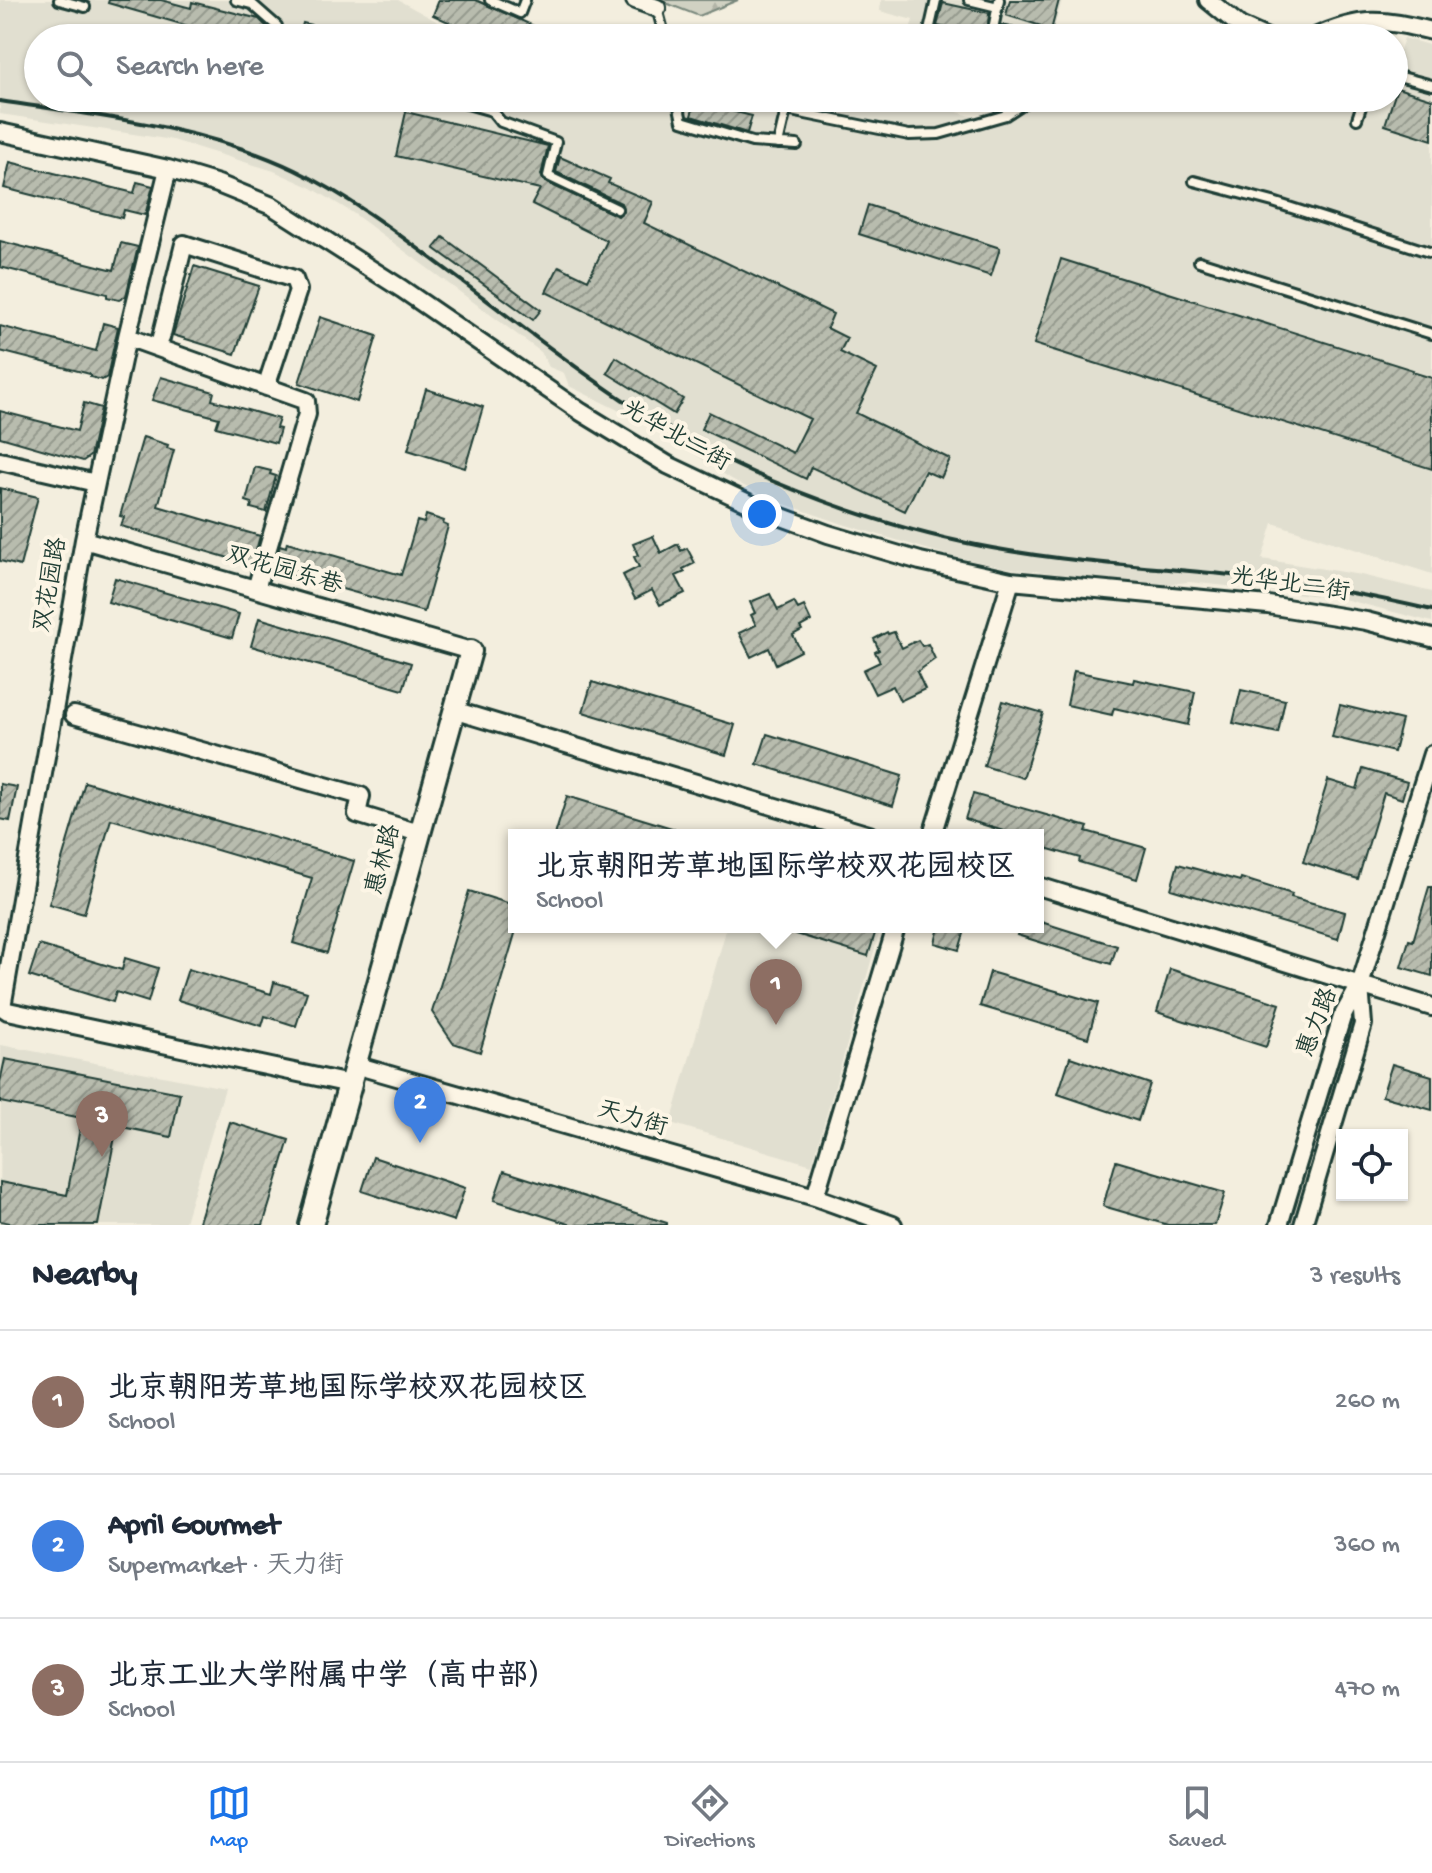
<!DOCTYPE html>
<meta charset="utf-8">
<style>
body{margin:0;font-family:"Gochi Hand","LXGW WenKai TC",sans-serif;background:#f2f2f3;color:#1f2937}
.controls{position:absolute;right:24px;bottom:24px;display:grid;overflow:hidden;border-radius:0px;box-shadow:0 2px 6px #0004}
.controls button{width:72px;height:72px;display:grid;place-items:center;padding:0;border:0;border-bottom:2px solid #e0e1e3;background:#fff;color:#1f2937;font:40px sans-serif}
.you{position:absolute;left:762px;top:514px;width:28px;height:28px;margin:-20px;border:6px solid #fff;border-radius:50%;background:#1a73e8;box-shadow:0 0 0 12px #1a73e833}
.badge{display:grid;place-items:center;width:52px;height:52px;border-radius:50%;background:#1a73e8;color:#fff;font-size:26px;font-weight:700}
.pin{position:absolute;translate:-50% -66px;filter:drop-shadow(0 2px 4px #0008)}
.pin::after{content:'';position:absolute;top:42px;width:28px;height:24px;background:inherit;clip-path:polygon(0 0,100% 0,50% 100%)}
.popup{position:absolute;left:508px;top:829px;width:536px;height:104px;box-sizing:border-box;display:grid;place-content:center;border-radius:0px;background:#fff;filter:drop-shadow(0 2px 6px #0005);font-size:26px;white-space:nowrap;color:#747a83}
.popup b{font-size:30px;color:#1f2937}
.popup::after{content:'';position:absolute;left:50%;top:100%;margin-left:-16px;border:16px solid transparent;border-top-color:#fff}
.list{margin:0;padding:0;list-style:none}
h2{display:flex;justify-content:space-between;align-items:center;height:104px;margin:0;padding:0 32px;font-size:34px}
h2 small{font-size:26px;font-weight:400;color:#747a83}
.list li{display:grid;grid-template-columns:52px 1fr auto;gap:24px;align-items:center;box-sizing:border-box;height:144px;padding:0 32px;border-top:2px solid #e0e1e3}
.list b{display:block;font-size:30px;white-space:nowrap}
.list p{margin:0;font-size:26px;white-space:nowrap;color:#747a83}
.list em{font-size:26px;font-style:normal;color:#747a83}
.icon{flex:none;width:44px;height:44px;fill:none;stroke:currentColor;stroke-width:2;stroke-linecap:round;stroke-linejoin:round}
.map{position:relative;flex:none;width:1432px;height:1225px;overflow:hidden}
.search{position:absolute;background:#fff;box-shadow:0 2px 6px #0004;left:24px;right:24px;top:24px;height:88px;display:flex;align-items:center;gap:20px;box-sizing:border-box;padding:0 28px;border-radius:44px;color:#747a83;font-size:30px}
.sheet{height:536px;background:#fff}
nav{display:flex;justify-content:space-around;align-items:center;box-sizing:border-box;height:112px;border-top:2px solid #e0e1e3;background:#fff;font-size:22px;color:#747a83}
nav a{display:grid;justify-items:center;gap:4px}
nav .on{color:#1a73e8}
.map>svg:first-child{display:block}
</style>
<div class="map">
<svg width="1432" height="1225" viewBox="0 0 1432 1225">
<defs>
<pattern id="forest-firs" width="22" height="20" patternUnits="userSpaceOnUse" patternTransform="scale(2)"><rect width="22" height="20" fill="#d0d1c2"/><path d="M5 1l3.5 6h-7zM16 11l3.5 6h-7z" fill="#b2b4a7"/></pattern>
<pattern id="building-hatch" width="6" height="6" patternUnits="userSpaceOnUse" patternTransform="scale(2)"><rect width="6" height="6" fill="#b8bcae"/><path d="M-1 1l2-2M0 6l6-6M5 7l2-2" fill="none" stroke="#959a8e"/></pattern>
</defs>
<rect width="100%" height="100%" fill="#f3eede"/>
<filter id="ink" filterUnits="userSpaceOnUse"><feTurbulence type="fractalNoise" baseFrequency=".0125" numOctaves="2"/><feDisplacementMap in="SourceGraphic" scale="16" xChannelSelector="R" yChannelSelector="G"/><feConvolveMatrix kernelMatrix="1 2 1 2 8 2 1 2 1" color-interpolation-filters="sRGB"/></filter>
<g filter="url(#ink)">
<path fill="#e1dfd0" d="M0,0H398L467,38H38V98H911L974,117L1001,108L1004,98H1394V52L1399,53L1404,38L1432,46V574L1273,523L1262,559L1361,575L1432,592V622L1340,598L1189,582L1159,585L1007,568L950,556L846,525L764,497L728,477L667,434L569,386L564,373L549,367L541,352L353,213L312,188L274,171L173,140L0,114Z
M881,0H1062L1051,38H919L921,32L910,29L913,20L880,11Z
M727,927H881L812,1165L671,1123Z
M1,1045L225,1088L184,1225H0Z"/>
<path fill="url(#forest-firs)" stroke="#78877b" stroke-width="2" d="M658,0H738L699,16Z"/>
<path fill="url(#building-hatch)" stroke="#1f3d34" stroke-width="2" d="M109,0H161L191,8L192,2L259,19L266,26L263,38H230L108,3Z
M439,0H476L560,38H483L433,15Z
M1010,0H1059L1049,38H1037L1041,26L1006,15Z
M943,3L989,13L987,38H967L962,31L937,26Z
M303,23L348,34L347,38H299Z
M1397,88L1432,99V140L1385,125Z
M695,102L752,116L747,133L691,116Z
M406,112L548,146L541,175L545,182L618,216L624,211L621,203L556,172L560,157L610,179L608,183L653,202L644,223L833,314L827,328L847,338L840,352L877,370L856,413L950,459L941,478L925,471L905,511L811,467L806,479L701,429L709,412L793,453L810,419L546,292L559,266L588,280L607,241L532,204L540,189L396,156Z
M10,162L134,193L137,182L153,186L145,215L124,210L122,218L4,188Z
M868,205L1000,248L991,276L859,234Z
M443,237L541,310L533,320L434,248Z
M0,241L114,270L121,243L138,247L126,296L119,300L107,297V294L0,267Z
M1061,259L1413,370L1412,372L1432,378V469L1034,344Z
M194,266L259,286L235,354L173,335Z
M320,317L377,336L357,402L299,383Z
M103,323L118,327L107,377L102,380L90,377V374L0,351V326L96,351Z
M616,357L683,399L674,414L607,373Z
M161,377L214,392L212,400L279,419L276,428L280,429L276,443L216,427L219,418L152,400Z
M426,389L483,407L465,468L408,450Z
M84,403L101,408L90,456L83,461L0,437V411L77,431Z
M143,437L168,445L167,448L174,450L158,506L260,536L252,565L121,526L124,517L120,516Z
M255,467L271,471L270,474L276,476L266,512L251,508L252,503L246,501Z
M0,488L38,497L20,566L0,561Z
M426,515L444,521L443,524L448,526L424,612L278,571L279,565L275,564L280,545L286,547L287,542L401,575L417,521L424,523Z
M653,536L661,553L678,544L681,551L687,548L695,563L683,569L685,572L676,576L685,593L660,605L652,590L635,599L623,575L639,567L634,557L638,555L633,544Z
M115,578L239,614L232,638L108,602Z
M770,594L778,610L794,602L798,609L804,606L811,621L800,627L802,630L793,635L801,651L776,664L769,648L751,657L739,633L756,625L751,615L755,613L750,602Z
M259,618L411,663L403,690L251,646Z
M887,632L888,634L894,632L902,648L918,640L922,646L928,644L935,659L917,672L925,689L900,701L893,686L875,694L863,670L880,662L875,652L879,650L874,639Z
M1074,671L1133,683L1134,679L1195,692L1188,725L1114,708L1112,715L1067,705Z
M592,682L735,725L726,755L583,712Z
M1241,690L1285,700L1278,733L1233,723Z
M1003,701L1043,713L1023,778L984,766Z
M1340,705L1402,720L1394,752L1332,737Z
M767,734L902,776L893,806L757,764Z
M1363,769L1407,782L1402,799L1384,793L1358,879L1303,862L1328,780L1357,789Z
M85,782L354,861L327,953L293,943L312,878L111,819L84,914L49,904Z
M0,784L17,787L10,821L0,819Z
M973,794L1088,827L1086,831L1146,848L1137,879L1079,862L1080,858L1038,846V835H1016L965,819Z
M567,796L685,832V835H555Z
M1178,864L1240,881L1241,878L1292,894L1291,897L1345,912L1338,939L1171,889Z
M1429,887H1432V976L1401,967L1409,940L1413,941Z
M469,891L514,905V927H517L480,1052L453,1043L432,1012Z
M1038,921L1117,946L1111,964L1017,935L1020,927H1038Z
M783,927H835L853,933L854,927H877L868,956L783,930Z
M939,927H966L959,950L935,943Z
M39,945L122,970L125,958L158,968L148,1002L116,992L113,1002L29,976Z
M188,969L271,994L274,982L307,992L296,1026L265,1016L262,1026L178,1000Z
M1170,969L1280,1004L1266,1047L1157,1012Z
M990,972L1098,1003L1088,1038L980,1006Z
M1070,1057L1150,1084L1138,1121L1058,1094Z
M5,1059L180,1093L171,1137L117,1126L98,1225H20L0,1221V1182L67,1195L82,1118L0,1102V1082Z
M1392,1064L1432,1076V1110L1382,1096Z
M230,1122L289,1140L263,1225H198Z
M373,1157L465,1188L454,1221L362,1191Z
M1116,1161L1225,1193L1215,1225H1168L1103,1206Z
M504,1171L667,1223V1225H572L494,1200Z"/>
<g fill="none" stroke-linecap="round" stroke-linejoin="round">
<defs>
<path id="service" d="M59,0L85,7
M236,0L252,4L277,26L276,38
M490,0L520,13L525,0
M936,0L929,31L960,38
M969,0L998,7
M999,0L993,29L1024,36L1023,38
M657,8L665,38
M1394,75L1432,85
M446,98L492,111L501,122L556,142L548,176L617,209
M677,98L682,121L752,142L797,145
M1006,115L1010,98
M1357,119L1364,98
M778,144L786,110L909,135L939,134L1006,115L1029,100L1059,98
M1194,181L1273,202L1432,253
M1199,261L1432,334"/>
<path id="minor" d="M635,0L657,8
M1208,0L1240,26L1267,38
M1313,38C1362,16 1381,19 1432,31
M0,132L168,169L218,184L272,206L402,289L581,412L668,465L763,510L828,534L920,561L1011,581L1268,605L1366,621L1432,638
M168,169L127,337L84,540L2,1007L8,1011L350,1084
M127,337L306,401L307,414L256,589
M161,338L184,244L294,279L298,290L266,387
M0,461L96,483
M84,540L471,651
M453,710L869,835
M74,715L361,796L357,814L419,833
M932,835L1011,581
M1038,886L1432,1007
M355,1065L815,1197L893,1225
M815,1197L896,927
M1279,1225L1342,1017L1360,985L1432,754
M1303,1225L1363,1024L1360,986"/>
<path id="tertiary" d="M350,1084L471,651"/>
<path id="secondary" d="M311,1225L350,1084"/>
</defs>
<use href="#service" stroke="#1f3d34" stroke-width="14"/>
<use href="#minor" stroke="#1f3d34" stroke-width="22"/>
<use href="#tertiary" stroke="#1f3d34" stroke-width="26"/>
<use href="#secondary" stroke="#1f3d34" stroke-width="28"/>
<use href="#service" stroke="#fcf5e5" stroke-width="8"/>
<use href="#minor" stroke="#fcf5e5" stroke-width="16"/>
<use href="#tertiary" stroke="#fcf5e5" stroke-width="20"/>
<use href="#secondary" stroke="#fcf5e5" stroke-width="22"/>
<path stroke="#1f3d34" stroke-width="4" d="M0,101C99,116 203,126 295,170C355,199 409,242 463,282C560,356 656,433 770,480C832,506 896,528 962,542C1053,562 1148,566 1240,576C1305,583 1368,595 1432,610"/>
</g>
</g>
<g text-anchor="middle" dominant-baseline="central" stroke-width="8" stroke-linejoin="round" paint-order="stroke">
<g font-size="24" fill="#1f3d34" stroke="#fcf5e5">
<text transform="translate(675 437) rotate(29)">光华北二街</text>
<text transform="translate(284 572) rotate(16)">双花园东巷</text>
<text transform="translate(52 585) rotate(-80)">双花园路</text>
<text transform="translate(1290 586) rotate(8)">光华北二街</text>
<text transform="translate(385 860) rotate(-75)">惠林路</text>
<text transform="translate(1319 1023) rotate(-69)">惠力路</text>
<text transform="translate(632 1120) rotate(16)">天力街</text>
</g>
</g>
</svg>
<div class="controls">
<button><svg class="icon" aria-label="locate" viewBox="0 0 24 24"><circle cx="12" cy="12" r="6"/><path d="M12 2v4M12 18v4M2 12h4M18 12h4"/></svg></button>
</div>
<div class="you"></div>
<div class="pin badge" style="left:776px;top:1025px;background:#8d6e63">1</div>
<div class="popup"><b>北京朝阳芳草地国际学校双花园校区</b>School</div>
<div class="pin badge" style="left:420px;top:1143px;background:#3f7fe0">2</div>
<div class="pin badge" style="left:102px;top:1157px;background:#8d6e63">3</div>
<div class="search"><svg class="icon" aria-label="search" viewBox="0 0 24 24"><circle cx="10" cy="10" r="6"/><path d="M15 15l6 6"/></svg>Search here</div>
</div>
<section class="sheet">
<h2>Nearby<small>3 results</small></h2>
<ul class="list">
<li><span class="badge" style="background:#8d6e63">1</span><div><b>北京朝阳芳草地国际学校双花园校区</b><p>School</p></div><em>260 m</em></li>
<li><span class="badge" style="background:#3f7fe0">2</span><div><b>April Gourmet</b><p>Supermarket · 天力街</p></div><em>360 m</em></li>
<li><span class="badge" style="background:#8d6e63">3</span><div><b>北京工业大学附属中学（高中部）</b><p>School</p></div><em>470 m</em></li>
</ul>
</section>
<nav>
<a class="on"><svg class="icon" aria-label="map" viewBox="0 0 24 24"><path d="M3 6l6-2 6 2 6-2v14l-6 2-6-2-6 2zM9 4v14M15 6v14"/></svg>Map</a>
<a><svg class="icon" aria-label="directions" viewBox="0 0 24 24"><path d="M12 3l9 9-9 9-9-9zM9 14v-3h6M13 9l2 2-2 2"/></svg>Directions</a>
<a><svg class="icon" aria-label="saved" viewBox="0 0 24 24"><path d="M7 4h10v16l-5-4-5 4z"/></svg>Saved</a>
</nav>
